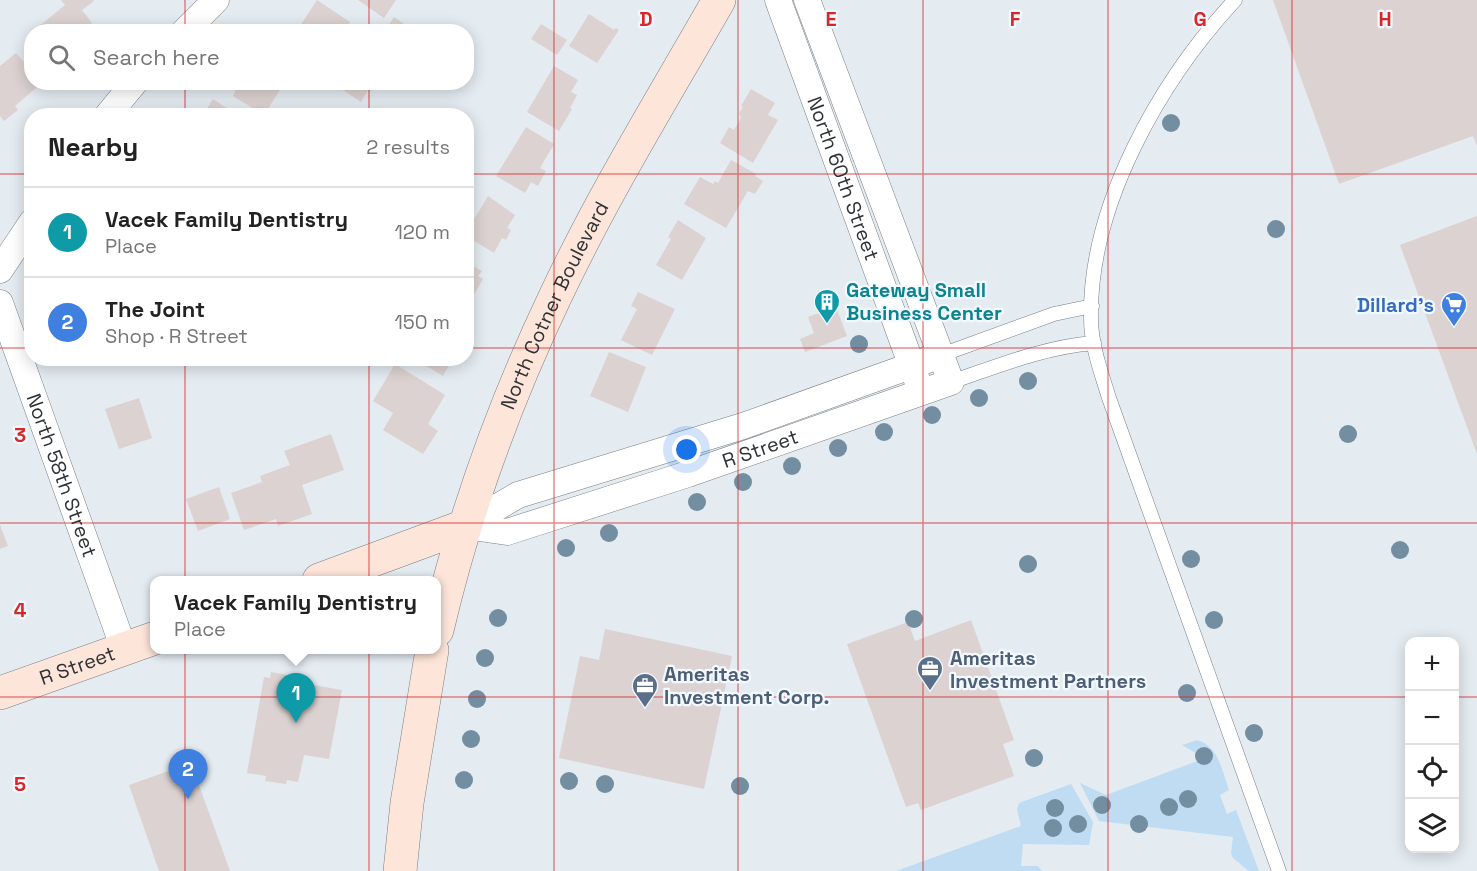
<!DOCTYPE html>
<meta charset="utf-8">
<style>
body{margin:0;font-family:"Space Grotesk",sans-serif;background:#f2f2f2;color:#222}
.controls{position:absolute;right:18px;bottom:18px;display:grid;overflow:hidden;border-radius:12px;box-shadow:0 3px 15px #0003}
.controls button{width:54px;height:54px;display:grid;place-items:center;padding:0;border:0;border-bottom:2px solid #e0e0e0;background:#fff;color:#222;font:30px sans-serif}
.you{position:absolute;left:687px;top:450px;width:21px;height:21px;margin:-15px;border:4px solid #fff;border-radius:50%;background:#1a73e8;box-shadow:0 0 0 9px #1a73e833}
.badge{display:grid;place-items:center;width:39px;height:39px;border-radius:50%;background:#0f766e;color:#fff;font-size:20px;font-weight:700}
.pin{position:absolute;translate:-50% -50px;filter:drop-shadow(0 2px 3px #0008)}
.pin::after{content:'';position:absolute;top:32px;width:21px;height:18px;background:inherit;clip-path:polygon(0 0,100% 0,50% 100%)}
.popup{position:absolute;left:150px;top:576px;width:291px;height:78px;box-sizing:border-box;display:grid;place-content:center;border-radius:12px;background:#fff;filter:drop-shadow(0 2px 4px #0005);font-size:20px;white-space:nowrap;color:#767676}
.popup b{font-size:22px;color:#222}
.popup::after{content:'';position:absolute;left:50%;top:100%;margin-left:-12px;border:12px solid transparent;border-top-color:#fff}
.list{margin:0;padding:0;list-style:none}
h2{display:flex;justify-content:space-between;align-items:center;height:78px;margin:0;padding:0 24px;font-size:26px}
h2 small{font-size:20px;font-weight:400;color:#767676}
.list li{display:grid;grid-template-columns:39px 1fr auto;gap:18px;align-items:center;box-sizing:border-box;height:90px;padding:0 24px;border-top:2px solid #e0e0e0}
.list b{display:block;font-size:22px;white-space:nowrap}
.list p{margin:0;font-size:20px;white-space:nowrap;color:#767676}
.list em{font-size:20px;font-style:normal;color:#767676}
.icon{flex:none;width:33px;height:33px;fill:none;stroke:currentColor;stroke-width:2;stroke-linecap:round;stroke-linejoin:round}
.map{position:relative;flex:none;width:1477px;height:871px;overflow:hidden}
.search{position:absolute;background:#fff;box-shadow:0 3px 15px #0003;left:24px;top:24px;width:450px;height:66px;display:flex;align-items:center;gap:15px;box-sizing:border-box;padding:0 21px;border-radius:24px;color:#767676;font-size:22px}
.panel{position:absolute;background:#fff;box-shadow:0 3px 15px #0003;left:24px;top:108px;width:450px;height:258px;border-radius:24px}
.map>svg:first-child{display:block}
</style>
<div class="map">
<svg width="1477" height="871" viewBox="0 0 1477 871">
<rect width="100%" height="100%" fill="#e4ebf1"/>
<path fill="#bfdcf2" d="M1197,740C1219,746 1222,771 1229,790L1220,795L1227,814L1236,810L1259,871H1249L1233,858L1231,853L1233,837L1099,821L1080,783L1106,795L1200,760L1201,756L1182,745Z
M1071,784L1093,822L1089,845L1023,844L1021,866H1038L1042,871H896L1021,826L1017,809L1019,803Z"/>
<path fill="#dcd2d1" d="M61,0H93L94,1L82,10L92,23L81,32H32L65,5Z
M317,0L350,22L344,32H296Z
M358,0H396L384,18Z
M1273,0H1477V146L1473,136L1339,184Z
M589,14L614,30L616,28L619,30L597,63L569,46Z
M394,17L416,32H384Z
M541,24L567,40L557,55L531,39Z
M16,53L32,71V82H43L15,106L18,110L4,121L0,116V66Z
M554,66L578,80L571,92L577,95L570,108L572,109L559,131L527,112Z
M239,82H285L264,115L233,96Z
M337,82H373L361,102L335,85Z
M751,89L775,103L768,115L778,120L753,163L720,143L729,127L734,130L741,118L739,113L743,107L741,106Z
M213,99L239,116H202Z
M526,127L554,144L540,168L546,171L538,186L531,182L525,193L496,176Z
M731,160L756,174L755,176L763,181L755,194L748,191L726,228L684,204L700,177L713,184L715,181L718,183Z
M488,196L515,215L507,228L511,230L506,240L502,238L494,253L466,236V233Z
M1477,216V454L1400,245Z
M678,220L706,238L682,280L656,265L671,239L668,237Z
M466,262L482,271L478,276L483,279L472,298L466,295Z
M638,292L675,309L652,355L621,340L637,309L631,306Z
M836,307L847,336L805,352L800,339L814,333L808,317Z
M609,352L646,367L628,412L590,396Z
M413,358H453L443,376Z
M395,364L445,395L428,424L438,431L423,454L383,430L393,413L373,401Z
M139,398L152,438L119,449L105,409Z
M331,434L344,470L302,485L312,514L278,526L276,519L244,530L231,493L262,482L260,476L290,465L284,451Z
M219,487L230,519L198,531L186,499Z
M0,525L8,546L0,549Z
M971,620L1014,740L1003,744L1014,776L921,810L918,803L906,807L847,644L908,622L915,641Z
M605,629L732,656L704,789L559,758L580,656L599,660Z
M271,672L298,677L296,682L342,690L329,759L304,755L298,782L287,780L286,784L265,781L266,776L247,773L264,677L270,678Z
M191,763L230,871H159L129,785Z"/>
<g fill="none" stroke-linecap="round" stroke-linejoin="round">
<defs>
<path id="lane" d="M1235,0C1160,81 1089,205 1091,318C1091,345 1101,372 1109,398L1279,871
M941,355L1054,314L1092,306
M951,382C998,366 1044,347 1094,343"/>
<g id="street">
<path id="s1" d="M778,0L917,380"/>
<path d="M184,32L216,0"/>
<path d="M107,116L135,82"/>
<path d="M0,270L32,222"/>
<path id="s2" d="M0,303L124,649"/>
<path id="s3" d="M465,526L507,532L688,474L951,382L807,0"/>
<path d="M465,526L518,495L743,426L941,355"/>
</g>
<g id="secondary">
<path d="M319,580L465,526"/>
<path id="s4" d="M437,630C464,515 504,404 555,297C603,195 663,98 719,0"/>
<path id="s5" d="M0,693L155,638"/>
<path d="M400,871L407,803L432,650"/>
</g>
</defs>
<use href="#lane" stroke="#797f84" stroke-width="15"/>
<use href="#street" stroke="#797f84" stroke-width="27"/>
<use href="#secondary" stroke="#797f84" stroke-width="34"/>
<use href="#lane" stroke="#fff" stroke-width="14"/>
<use href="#street" stroke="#fff" stroke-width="26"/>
<use href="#secondary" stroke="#fee5da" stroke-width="33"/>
</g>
<g fill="#728ea0">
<circle cx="1171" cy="123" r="9"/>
<circle cx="1276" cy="229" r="9"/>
<circle cx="859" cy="344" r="9"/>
<circle cx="1028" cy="381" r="9"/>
<circle cx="979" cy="398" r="9"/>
<circle cx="932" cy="415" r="9"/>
<circle cx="884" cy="432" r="9"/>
<circle cx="1348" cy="434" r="9"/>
<circle cx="838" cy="448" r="9"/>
<circle cx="792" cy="466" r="9"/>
<circle cx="743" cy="482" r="9"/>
<circle cx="697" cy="502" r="9"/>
<circle cx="609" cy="533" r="9"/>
<circle cx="566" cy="548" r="9"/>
<circle cx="1400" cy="550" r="9"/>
<circle cx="1191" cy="559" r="9"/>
<circle cx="1028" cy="564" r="9"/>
<circle cx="498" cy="618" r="9"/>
<circle cx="914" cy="619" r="9"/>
<circle cx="1214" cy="620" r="9"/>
<circle cx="485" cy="658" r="9"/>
<circle cx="1187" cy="693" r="9"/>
<circle cx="477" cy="699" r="9"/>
<circle cx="1254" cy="733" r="9"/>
<circle cx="471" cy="739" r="9"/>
<circle cx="1204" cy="756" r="9"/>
<circle cx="1034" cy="758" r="9"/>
<circle cx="464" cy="780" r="9"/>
<circle cx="569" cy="781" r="9"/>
<circle cx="605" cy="784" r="9"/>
<circle cx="740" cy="786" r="9"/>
<circle cx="1188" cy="799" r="9"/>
<circle cx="1102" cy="805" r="9"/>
<circle cx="1169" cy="807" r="9"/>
<circle cx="1055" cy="808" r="9"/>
<circle cx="1078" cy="824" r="9"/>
<circle cx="1139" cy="824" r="9"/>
<circle cx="1053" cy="828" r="9"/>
</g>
<path fill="none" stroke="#d62828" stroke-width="1.5" stroke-opacity="0.55" d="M185,0V32M369,0V32M554,0V871M738,0V871M923,0V871M1108,0V871M1292,0V871M185,82V116M369,82V116M0,174H32M466,174H1477M0,348H32M466,348H1477M185,358V871M369,358V871M0,523H1477M0,697H1410M1454,697H1477"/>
<defs>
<symbol id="building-pin" viewBox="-11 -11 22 30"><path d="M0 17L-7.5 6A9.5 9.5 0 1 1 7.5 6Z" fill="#0f9aa8" stroke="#f1f9ff"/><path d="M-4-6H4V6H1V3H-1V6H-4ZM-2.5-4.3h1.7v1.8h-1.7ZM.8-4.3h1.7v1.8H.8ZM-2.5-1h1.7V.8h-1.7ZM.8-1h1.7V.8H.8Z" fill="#fff"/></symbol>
<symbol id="supermarket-pin" viewBox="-11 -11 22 30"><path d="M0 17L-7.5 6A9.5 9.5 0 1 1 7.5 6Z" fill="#3f7fe0" stroke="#f1f9ff"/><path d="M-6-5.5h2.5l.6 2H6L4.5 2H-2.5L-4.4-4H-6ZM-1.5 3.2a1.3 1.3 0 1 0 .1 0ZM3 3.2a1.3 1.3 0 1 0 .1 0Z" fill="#fff"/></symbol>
<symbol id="office-pin" viewBox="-11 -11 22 30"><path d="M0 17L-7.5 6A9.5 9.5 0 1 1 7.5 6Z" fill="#5c6f8a" stroke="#f1f9ff"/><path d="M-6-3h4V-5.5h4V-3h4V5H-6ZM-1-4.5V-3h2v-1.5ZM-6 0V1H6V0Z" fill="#fff"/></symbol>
</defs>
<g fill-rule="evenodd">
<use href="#building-pin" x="812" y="287" width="30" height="40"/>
<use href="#supermarket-pin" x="1439" y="290" width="30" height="40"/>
<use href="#office-pin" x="915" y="654" width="30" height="40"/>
<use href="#office-pin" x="630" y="671" width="30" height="40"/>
</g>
<g text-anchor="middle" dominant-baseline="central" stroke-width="4.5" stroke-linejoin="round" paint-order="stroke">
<g font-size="20" fill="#2f3234" stroke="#f1f9ff">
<text stroke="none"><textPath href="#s1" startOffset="190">North 60th Street</textPath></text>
<text stroke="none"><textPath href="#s4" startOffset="346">North Cotner Boulevard</textPath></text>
<text stroke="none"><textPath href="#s3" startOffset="309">R Street</textPath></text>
<text stroke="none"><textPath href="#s2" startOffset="183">North 58th Street</textPath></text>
<text stroke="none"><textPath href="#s5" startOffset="82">R Street</textPath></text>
</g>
<g font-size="20" font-weight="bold" fill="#0d838f" stroke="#f1f9ff" text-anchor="start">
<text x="846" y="290">Gateway Small<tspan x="846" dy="23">Business Center</tspan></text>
</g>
<g font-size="20" font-weight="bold" fill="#366cbe" stroke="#f1f9ff" text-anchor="end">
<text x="1434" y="305">Dillard's</text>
</g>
<g font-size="20" font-weight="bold" fill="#4e5e75" stroke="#f1f9ff" text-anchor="start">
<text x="950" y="658">Ameritas<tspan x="950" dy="23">Investment Partners</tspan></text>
<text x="664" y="674">Ameritas<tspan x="664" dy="23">Investment Corp.</tspan></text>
</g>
</g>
<g font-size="20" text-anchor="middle" font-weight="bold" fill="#d62828" stroke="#f1f9ff" stroke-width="4.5" stroke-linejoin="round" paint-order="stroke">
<text x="646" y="26">D</text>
<text x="831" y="26">E</text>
<text x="1015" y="26">F</text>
<text x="1200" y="26">G</text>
<text x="1385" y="26">H</text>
<text x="20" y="442">3</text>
<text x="20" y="617">4</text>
<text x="20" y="791">5</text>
</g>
</svg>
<div class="controls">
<button>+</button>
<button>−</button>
<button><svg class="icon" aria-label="locate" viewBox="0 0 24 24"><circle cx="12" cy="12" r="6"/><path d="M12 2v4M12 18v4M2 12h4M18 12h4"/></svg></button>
<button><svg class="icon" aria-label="layers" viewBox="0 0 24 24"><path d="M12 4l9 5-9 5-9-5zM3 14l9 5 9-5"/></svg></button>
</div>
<div class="you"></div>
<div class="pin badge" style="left:296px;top:723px;background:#0f9aa8">1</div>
<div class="popup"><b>Vacek Family Dentistry</b>Place</div>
<div class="pin badge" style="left:188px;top:799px;background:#3f7fe0">2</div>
<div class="search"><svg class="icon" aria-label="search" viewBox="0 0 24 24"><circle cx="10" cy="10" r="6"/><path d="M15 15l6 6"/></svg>Search here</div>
<section class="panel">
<h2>Nearby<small>2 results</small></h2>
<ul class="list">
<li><span class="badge" style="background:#0f9aa8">1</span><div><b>Vacek Family Dentistry</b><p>Place</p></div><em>120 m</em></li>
<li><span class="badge" style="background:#3f7fe0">2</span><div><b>The Joint</b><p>Shop · R Street</p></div><em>150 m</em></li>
</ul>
</section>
</div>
